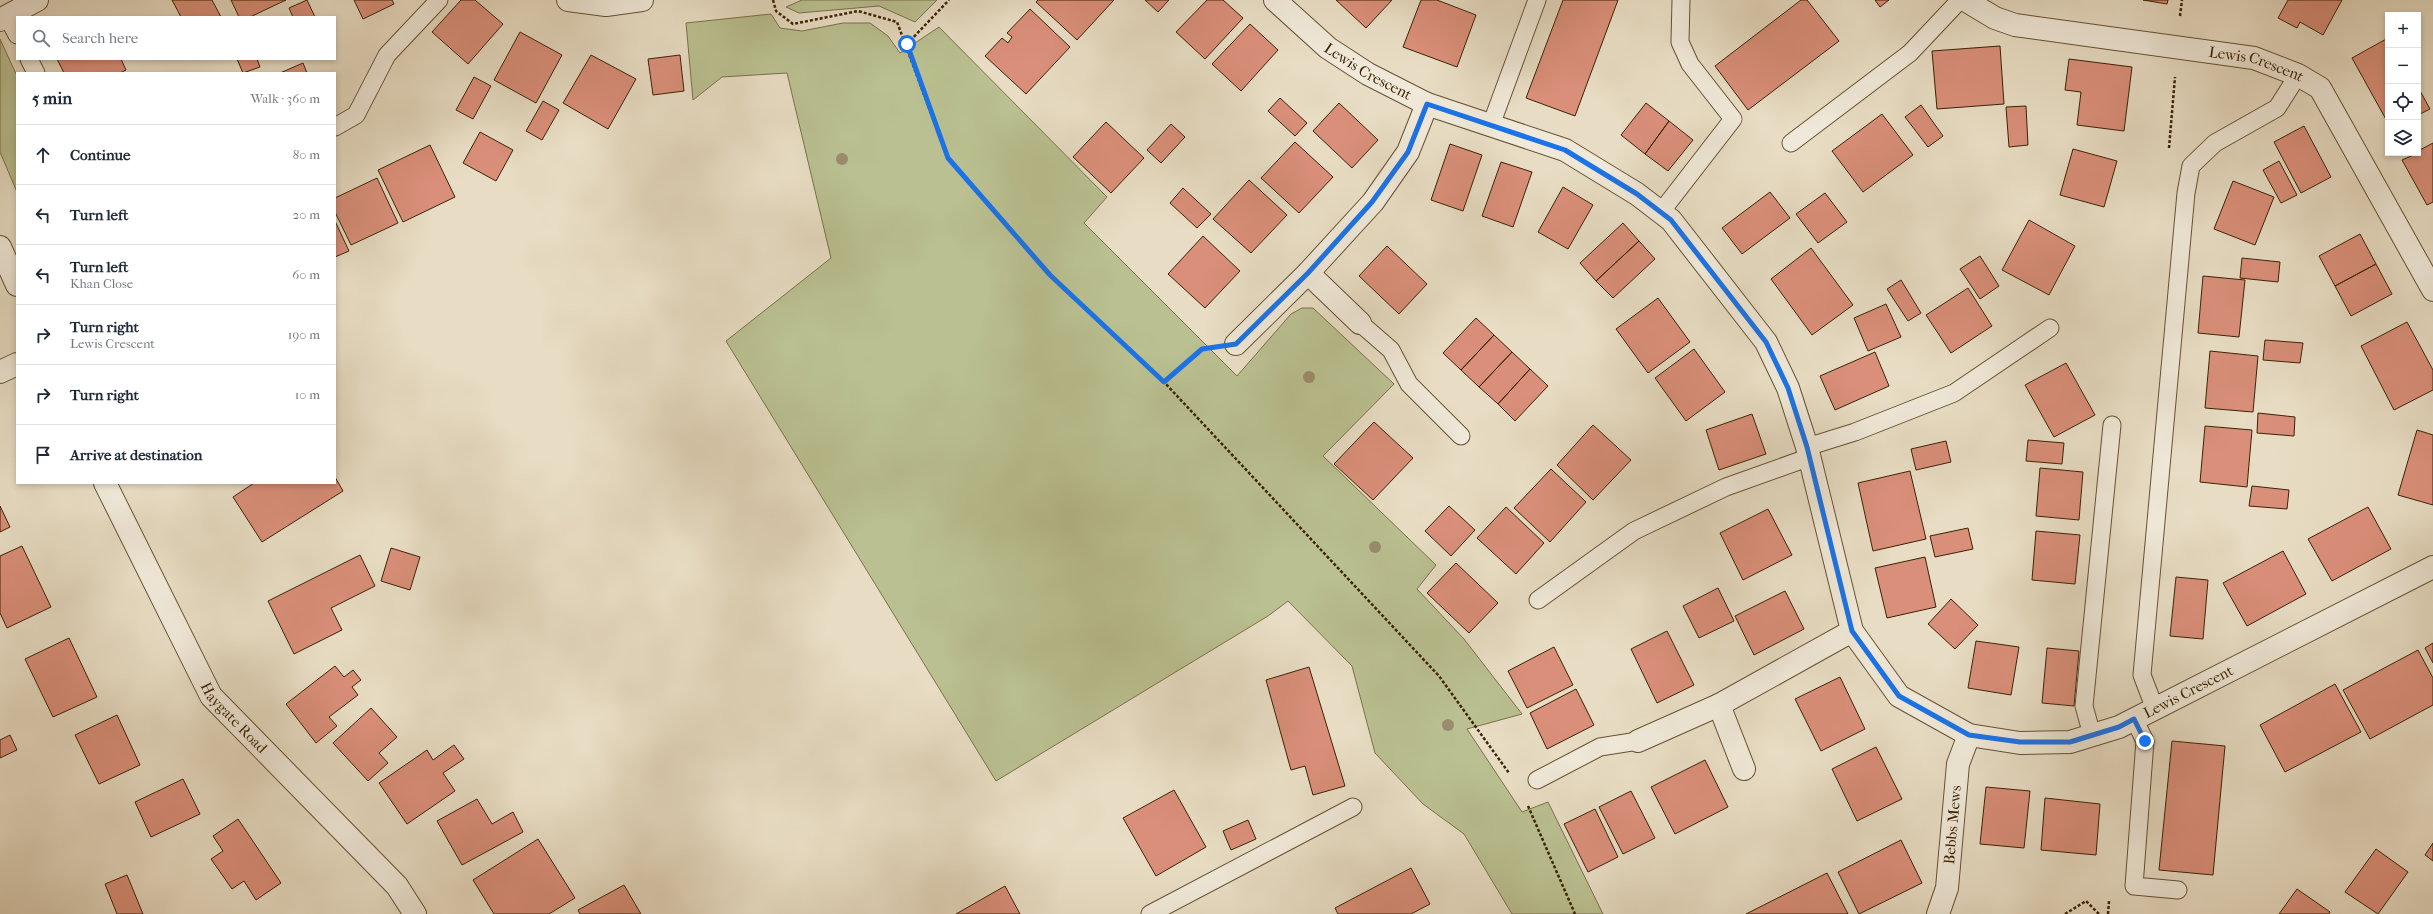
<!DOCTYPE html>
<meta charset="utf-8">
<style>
body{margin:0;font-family:"IM FELL French Canon",serif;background:#f6f6f7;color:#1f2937}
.controls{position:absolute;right:12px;top:12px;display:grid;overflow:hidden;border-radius:0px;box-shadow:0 2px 6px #0003}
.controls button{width:36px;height:36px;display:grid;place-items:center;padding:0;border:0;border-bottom:1px solid #e0e1e3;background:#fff;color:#1f2937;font:20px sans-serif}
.stop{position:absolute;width:12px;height:12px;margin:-9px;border:3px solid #1a73e8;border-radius:50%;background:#fff}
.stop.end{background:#1a73e8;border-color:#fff;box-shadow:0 1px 4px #0008}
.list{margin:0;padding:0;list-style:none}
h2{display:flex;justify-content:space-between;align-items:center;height:52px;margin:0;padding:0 16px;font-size:17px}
h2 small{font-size:13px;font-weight:400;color:#747a83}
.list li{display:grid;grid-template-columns:26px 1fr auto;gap:12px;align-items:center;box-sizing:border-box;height:60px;padding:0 16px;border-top:1px solid #e0e1e3}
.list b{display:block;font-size:15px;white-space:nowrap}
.list p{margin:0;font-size:13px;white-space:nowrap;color:#747a83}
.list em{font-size:13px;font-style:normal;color:#747a83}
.icon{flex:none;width:22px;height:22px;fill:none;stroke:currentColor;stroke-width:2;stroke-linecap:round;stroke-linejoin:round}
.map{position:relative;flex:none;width:2433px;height:914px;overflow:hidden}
.search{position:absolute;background:#fff;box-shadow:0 2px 6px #0003;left:16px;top:16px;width:320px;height:44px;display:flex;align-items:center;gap:10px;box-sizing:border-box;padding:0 14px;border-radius:0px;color:#747a83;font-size:15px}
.panel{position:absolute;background:#fff;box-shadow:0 2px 6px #0003;left:16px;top:72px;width:320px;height:412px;border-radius:0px}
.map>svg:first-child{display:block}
</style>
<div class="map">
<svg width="2433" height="914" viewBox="0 0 2433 914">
<rect width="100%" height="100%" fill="#e8ddc4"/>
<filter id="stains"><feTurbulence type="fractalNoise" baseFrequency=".005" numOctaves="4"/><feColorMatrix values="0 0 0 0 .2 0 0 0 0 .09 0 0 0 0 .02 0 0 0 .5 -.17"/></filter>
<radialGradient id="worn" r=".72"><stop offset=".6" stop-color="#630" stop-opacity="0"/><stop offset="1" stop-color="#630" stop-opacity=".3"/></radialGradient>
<path fill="#bac091" stroke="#7a724a" d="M802,0H937L915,22L879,6L799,13L786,7Z
M771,14L780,28L802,31L843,23H870L888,36L900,53L939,27L1107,197L1084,223L1237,376L1291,314L1302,308H1313L1394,384L1323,456L1436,565L1417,589L1464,639L1522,714L1467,729L1522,812L1548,802L1603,914H1512L1464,834L1423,804L1375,753L1352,666L1288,601L1268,616L996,781L726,341L831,258L787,73L722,77L693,100L686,23Z
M0,39L17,76V192L0,152Z"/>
<path fill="#da8f7a" stroke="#3a2302" d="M172,0H212L221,17H181Z
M231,0H286L250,17H239Z
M307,0L315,17H293L289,8Z
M354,0H392L394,4L363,19Z
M461,0H475L503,24L468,64L432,32Z
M1038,0H1114L1077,40L1036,2Z
M1145,0H1169L1158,12Z
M1207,0H1223L1243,18L1205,59L1176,32Z
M1336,0H1392L1366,28Z
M1421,0H1437L1476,15L1457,67L1403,47Z
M1563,0H1618L1575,116L1526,98Z
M1801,0H1807L1839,41L1748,110L1715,66Z
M1875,0H1889L1880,7Z
M2143,0H2168L2167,4Z
M2288,0H2342L2323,35L2300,22L2297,28L2278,18Z
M1030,9L1070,47L1026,94L985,56L1002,38L1008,43L1012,37L1007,33Z
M1250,24L1278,50L1241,91L1212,64Z
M520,32L562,55L536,103L494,80Z
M2388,38V123L2352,58Z
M2000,46L2004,104L1937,109L1932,51Z
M591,55L636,79L608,129L563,103Z
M680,55L684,91L653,95L648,59Z
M57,59H121L126,70L120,73H64Z
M237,59H257L260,67L243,73Z
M2069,59L2132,67L2124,131L2077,125L2081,92L2065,90Z
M303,63L307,73H280Z
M474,77L491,86L473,119L456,110Z
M2418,87L2430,109L2418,115Z
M1280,98L1307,123L1295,136L1268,111Z
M543,101L559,110L542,140L526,131Z
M1339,103L1378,140L1352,168L1313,131Z
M1646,103L1669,121L1645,154L1621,135Z
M1921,105L1943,136L1928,147L1905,117Z
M2026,106L2028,145L2009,147L2006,107Z
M1882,114L1913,155L1863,192L1832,151Z
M1669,121L1693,140L1668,171L1645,154Z
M1106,122L1144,158L1111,193L1073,157Z
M1171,124L1185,137L1161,163L1147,150Z
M2304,126L2331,177L2301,193L2274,142Z
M480,132L513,150L496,181L463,163Z
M1295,142L1333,177L1299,213L1261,178Z
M2433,143V202L2427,205L2402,160L2418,153V151Z
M1450,144L1482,155L1463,211L1431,200Z
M430,145L455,197L403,222L378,170Z
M2073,149L2117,161L2104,207L2060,195Z
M2279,161L2297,195L2281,203L2263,170Z
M1501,162L1532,172L1513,227L1482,216Z
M377,178L398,223L351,245L335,212V198Z
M1249,180L1287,215L1251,253L1213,219Z
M2233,181L2274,197L2255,245L2214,229Z
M1563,187L1593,205L1568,249L1538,232Z
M1183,188L1211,214L1197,228L1170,203Z
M1770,192L1790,218L1742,254L1722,228Z
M1825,193L1847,222L1818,243L1796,214Z
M2029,220L2075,246L2049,295L2002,270Z
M335,221L349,251L335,257Z
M1623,223L1639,241L1596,281L1580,263Z
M2360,234L2376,264L2335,286L2319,256Z
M1203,236L1240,271L1205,308L1168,274Z
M1639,241L1655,259L1613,298L1596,281Z
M1387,246L1427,284L1399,314L1359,276Z
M1811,248L1853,305L1812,335L1771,279Z
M1980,256L1999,286L1980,299L1960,269Z
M2242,258L2280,262L2278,282L2240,278Z
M2376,264L2392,294L2351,316L2335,286Z
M2203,276L2245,280L2239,337L2198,333Z
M1901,280L1921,313L1908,321L1887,289Z
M1968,288L1992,326L1951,353L1926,315Z
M1658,298L1690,342L1648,373L1616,329Z
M1886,304L1901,337L1868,351L1854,318Z
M1476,318L1494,335L1461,370L1443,353Z
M2407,322L2433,370V390L2394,410L2361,346Z
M1494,335L1512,352L1479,387L1461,370Z
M2265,340L2303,343L2300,363L2263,360Z
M1694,349L1725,392L1686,421L1655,378Z
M2210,351L2258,356L2253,412L2205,408Z
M1512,352L1530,369L1498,404L1479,387Z
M1875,352L1889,386L1835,410L1820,376Z
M2066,363L2095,415L2054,437L2025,385Z
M1530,369L1548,386L1515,421L1498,404Z
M2258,413L2295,417L2294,436L2257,433Z
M1752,414L1766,454L1719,470L1706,430Z
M1374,422L1413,458L1373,500L1334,464Z
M1593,425L1631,460L1593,500L1557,465Z
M2205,426L2252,430L2247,487L2200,482Z
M2417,430L2433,435V505L2398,495Z
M2028,440L2064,443L2062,464L2026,461Z
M1946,441L1951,462L1916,470L1911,449Z
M2040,468L2083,472L2079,520L2036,516Z
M1551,469L1586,502L1550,542L1514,508Z
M1910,471L1926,539L1873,551L1858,483Z
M335,477L343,491L262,542L233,497L254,483H335Z
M2252,486L2289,490L2287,509L2249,506Z
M0,506L10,527L0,532Z
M1449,506L1475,530L1451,556L1425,531Z
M1506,507L1544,543L1516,574L1477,538Z
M2368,507L2391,549L2332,581L2308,539Z
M1768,509L1792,555L1743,580L1720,533Z
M1968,528L1973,549L1935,557L1930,536Z
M2036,531L2080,535L2075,584L2032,580Z
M22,546L51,607L7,628L0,613V556Z
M391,548L420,557L410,590L381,581Z
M2283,551L2306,594L2247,626L2223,583Z
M360,555L375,586L331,608L342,630L294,654L268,601Z
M1925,557L1936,607L1887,618L1875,568Z
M1456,563L1498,603L1469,633L1427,593Z
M2176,577L2208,580L2203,639L2170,636Z
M1718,588L1734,621L1699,638L1683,606Z
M1785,591L1804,629L1754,655L1735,616Z
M1951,599L1978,625L1955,649L1928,624Z
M1667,631L1694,685L1657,703L1631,649Z
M69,638L97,697L53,717L25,659Z
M1976,641L2019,647L2011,695L1968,688Z
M2433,643V663L2425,648Z
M1554,647L1573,685L1527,708L1508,671Z
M2047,648L2079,651L2074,706L2042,703Z
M2418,650L2433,678V705L2370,739L2343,690Z
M335,666L344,677L353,670L361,680L352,687L358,695L329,717L337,726L316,743L286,704Z
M1309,667L1345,786L1313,795L1305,766L1291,770L1266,680Z
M1840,677L1865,729L1821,751L1795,699Z
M2335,684L2361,732L2285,772L2260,725Z
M1576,689L1594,725L1547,749L1530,713Z
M371,708L397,737L379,753L388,763L368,781L333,743Z
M117,715L140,765L99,784L75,735Z
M10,735L17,750L0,758V740Z
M2172,741L2225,746L2213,875L2159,870Z
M454,745L464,759L443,773L455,791L407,824L379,783L427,750L433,760Z
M1876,747L1902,799L1857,821L1832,769Z
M1705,760L1728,807L1675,834L1651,787Z
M183,779L200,814L151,837L135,802Z
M1986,787L2030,791L2024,848L1980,844Z
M1174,790L1206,847L1156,876L1123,818Z
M1631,791L1655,838L1623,854L1599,807Z
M2045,798L2100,804L2096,855L2041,850Z
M477,799L492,824L513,812L523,832L462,865L437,821Z
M1595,809L1618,857L1588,872L1564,824Z
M238,819L281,883L256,900L244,881L232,889L211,859L223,851L213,836Z
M1248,820L1256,839L1231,850L1223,831Z
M538,839L575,898L549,914H494L473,880Z
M1901,840L1922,883L1859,914L1838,872Z
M2433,843V861L2425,855Z
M2376,849L2408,872L2378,914L2345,892Z
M1411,868L1430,904L1411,914H1338L1335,908Z
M1827,873L1848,914H1746Z
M127,875L143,914H117L105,884Z
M624,885L641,914H580L578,910Z
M1005,886L1020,914H956Z
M2297,889L2330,912L2329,914H2279Z"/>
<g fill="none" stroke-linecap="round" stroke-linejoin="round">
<defs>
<path id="service" d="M7,16L17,35
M29,59L36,73
M1491,125L1537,0
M335,127L356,115L387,55L439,0
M1791,143L1910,53L1960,0
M1661,212L1733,119L1690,64L1680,42L1681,0
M1360,323L1391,350L1409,384L1461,436
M1807,447L1855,432L1954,393L2050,328
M1538,600L1634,531L1726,487L1810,457
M2155,709L2142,675L2186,193L2191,166L2215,143L2277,108L2298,75
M2134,719L2145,741L2134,886L2178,890
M2092,735L2084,706L2112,425
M1537,780L1600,747L1638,741
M1150,914L1353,807"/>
<g id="minor">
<path d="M568,0L606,5L642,0"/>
<path id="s1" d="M1275,0L1328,48L1368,74L1427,104L1565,150L1637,194L1671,220L1766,342L1788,388L1807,447L1852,631L1899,696L1969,735L2020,743L2070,742L2119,727L2433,567"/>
<path id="s2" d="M1965,0L1995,18L2015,25L2254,58L2298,75L2320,88L2433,290"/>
<path d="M0,20L37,0"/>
<path d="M1308,273L1360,323"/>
<path d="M1236,344L1308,273L1373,202L1408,152L1427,104"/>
<path d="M0,372L17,364"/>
<path d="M1719,705L1744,769"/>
<path d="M1638,741L1719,705L1852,631"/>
<path id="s3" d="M1938,914L1947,888L1958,764L1969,735"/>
</g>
<g id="tertiary">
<path d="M0,247L17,285"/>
<path id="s4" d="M105,483L211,696L397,886L415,914"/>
</g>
</defs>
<use href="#service" stroke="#665232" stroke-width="19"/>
<use href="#minor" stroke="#665232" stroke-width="24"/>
<use href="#tertiary" stroke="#665232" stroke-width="24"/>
<path stroke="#3a2302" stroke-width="2.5" stroke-dasharray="3 2" stroke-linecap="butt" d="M773,0L776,11L793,24L858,11L897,22L948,159L1050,275L1164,382L1439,676L1509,773
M2180,16L2182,0
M907,44L949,0
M2169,148L2175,77
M1164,382L1202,349L1206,348
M1528,806L1575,914
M2065,914L2086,901L2099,914
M2108,914L2109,901"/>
<use href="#service" stroke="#f0e9d9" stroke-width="17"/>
<use href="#minor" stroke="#f0e9d9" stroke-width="22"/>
<use href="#tertiary" stroke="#f0e9d9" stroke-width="22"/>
</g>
<g fill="#9a8c6d">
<circle cx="842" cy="159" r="6"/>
<circle cx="1309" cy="377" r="6"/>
<circle cx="1375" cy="547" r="6"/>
<circle cx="1448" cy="725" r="6"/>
</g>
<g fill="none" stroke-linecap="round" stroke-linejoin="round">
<path stroke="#1a73e8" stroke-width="5" d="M907,44L948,158L1050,275L1164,382L1202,349L1236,344L1308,273L1372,202L1408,152L1427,104L1565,150L1637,194L1671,220L1766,342L1788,388L1807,447L1852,631L1899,696L1969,735L2020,742H2070L2119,727L2134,719L2145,741"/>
</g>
<g text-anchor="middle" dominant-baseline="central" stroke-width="3" stroke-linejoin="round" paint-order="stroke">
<g font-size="15" fill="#3a2302" stroke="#f0e9d9">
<text stroke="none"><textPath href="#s2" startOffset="301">Lewis Crescent</textPath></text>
<text stroke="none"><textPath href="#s1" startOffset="118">Lewis Crescent</textPath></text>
<text stroke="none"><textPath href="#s1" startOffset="1306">Lewis Crescent</textPath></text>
<text stroke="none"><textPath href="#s4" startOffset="269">Haygate Road</textPath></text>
<text stroke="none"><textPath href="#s3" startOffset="91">Bebbs Mews</textPath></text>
</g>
</g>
<rect width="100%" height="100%" filter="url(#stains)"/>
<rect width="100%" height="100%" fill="url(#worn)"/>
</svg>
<div class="controls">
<button>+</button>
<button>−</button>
<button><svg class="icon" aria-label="locate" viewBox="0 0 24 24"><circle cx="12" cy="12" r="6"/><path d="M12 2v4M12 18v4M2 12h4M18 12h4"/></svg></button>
<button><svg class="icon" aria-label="layers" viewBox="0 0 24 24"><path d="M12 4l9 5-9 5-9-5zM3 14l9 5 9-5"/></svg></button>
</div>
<div class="stop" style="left:907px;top:44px"></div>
<div class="stop end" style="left:2145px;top:741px"></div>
<div class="search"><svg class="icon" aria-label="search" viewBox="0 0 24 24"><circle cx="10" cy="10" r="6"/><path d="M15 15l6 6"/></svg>Search here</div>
<section class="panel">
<h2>5 min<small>Walk · 360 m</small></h2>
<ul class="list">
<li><svg class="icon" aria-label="ahead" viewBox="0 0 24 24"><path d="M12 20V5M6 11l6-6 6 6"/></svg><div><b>Continue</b></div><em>80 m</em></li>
<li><svg class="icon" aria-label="left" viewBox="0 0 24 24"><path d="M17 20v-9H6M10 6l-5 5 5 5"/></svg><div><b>Turn left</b></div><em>20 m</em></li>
<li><svg class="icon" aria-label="left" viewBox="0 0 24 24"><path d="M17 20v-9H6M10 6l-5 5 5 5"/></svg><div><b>Turn left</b><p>Khan Close</p></div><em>60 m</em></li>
<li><svg class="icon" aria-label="right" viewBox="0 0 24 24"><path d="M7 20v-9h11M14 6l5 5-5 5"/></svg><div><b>Turn right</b><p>Lewis Crescent</p></div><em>190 m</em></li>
<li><svg class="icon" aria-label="right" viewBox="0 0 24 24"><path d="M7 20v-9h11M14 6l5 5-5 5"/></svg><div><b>Turn right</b></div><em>10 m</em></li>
<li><svg class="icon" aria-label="arrive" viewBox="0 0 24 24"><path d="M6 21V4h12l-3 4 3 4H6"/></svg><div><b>Arrive at destination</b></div></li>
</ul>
</section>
</div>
